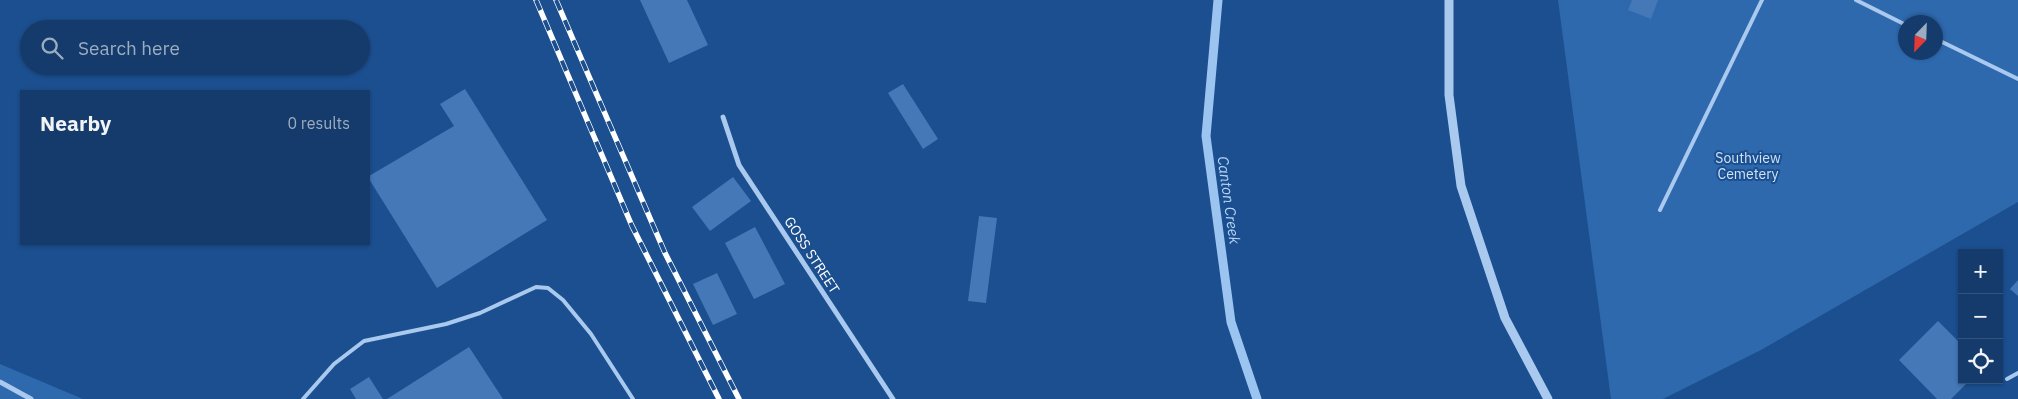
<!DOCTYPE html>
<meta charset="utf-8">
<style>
body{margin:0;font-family:"IBM Plex Sans",sans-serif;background:#1d4271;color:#f1f3f6}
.controls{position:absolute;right:15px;bottom:15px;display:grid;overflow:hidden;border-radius:0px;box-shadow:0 1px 4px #0004}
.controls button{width:45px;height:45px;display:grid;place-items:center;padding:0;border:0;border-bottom:1px solid #33557e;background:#143b6b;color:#f1f3f6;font:25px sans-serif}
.compass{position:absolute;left:1898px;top:15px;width:45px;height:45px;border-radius:50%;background:#143b6b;box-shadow:0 1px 4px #0004;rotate:203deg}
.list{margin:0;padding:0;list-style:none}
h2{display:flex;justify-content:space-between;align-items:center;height:65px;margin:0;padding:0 20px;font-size:21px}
h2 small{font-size:16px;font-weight:400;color:#9dadc1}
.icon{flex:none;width:28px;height:28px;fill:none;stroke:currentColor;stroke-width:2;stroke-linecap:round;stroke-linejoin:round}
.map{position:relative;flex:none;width:2018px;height:399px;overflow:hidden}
.search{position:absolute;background:#143b6b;box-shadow:0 1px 4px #0004;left:20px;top:20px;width:350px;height:55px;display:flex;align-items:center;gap:12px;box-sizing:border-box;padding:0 18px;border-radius:28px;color:#9dadc1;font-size:19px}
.panel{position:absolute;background:#143b6b;box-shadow:0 1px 4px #0004;left:20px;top:90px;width:350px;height:155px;border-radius:0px}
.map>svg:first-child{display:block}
</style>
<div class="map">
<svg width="2018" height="399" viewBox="0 0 2018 399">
<rect width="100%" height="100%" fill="#1b4f8f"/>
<path fill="#2e69ad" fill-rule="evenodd" d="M1558,0H2018V202L1761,350L1663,399H1611ZM1906,22H1936V52H1906Z
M0,364L83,399H0Z"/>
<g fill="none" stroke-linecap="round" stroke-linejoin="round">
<path stroke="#9cc4f0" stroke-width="9" d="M1218,0L1206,136L1231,322L1257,399"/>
</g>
<path fill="#4478b7" d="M640,0H687L708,45L669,63Z
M1632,0H1658L1651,19L1628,10Z
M903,84L938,139L923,149L888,93Z
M465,89L547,220L437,288L369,179V176L454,126L440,104Z
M733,177L751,201L710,231L692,207Z
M979,216L997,218L986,303L968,301Z
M755,227L785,284L754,299L725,243Z
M717,273L737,314L713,325L693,284Z
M2018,280V296L2010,289Z
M1938,321L1962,345V380H1970L1951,399H1937L1899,360Z
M469,347L503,399H387Z
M369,377L383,399H356L350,389Z"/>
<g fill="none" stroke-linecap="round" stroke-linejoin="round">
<path stroke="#a9c9ee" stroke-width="4" d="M1856,0L1906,25
M1936,39L2018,79
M1660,210L1762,0
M2007,379L2018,373
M303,399L334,364L364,341L446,324L480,313L536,287L548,288L563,300L591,334L633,399"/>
<path stroke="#a9c9ee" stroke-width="5" d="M723,117L739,165L893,399
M0,382L31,399"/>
<path stroke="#a9c9ee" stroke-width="9" d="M1449,0V95L1461,186L1505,318L1548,399"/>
<defs>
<path id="rail" d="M536,0L632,226L719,399
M556,0L665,253L739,399"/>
</defs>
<use href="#rail" stroke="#fff" stroke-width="5.5"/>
<use href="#rail" stroke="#1b4f8f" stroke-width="4" stroke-dasharray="11" stroke-linecap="butt"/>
</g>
<g text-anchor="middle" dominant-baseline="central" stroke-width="4" stroke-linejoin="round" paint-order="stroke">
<g font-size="14" fill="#cfe3fa" stroke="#1b4f8f">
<text x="1748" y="158">Southview<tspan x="1748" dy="16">Cemetery</tspan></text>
</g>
<g font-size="14" fill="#fff" stroke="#1b4f8f">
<text transform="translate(812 255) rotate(57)">GOSS STREET</text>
</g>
<g font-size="15" font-style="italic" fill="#b5d3f5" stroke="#1b4f8f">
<text transform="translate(1229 200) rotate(82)">Canton Creek</text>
</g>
</g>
</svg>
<div class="controls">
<button>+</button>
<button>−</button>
<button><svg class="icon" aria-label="locate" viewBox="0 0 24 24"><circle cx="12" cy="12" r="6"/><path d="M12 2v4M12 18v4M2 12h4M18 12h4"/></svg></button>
</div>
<svg class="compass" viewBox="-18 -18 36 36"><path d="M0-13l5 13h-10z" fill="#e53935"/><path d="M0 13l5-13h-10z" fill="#9dadc1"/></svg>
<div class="search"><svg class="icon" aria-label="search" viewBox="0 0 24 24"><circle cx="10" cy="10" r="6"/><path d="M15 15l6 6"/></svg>Search here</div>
<section class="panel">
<h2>Nearby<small>0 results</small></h2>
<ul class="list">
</ul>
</section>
</div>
